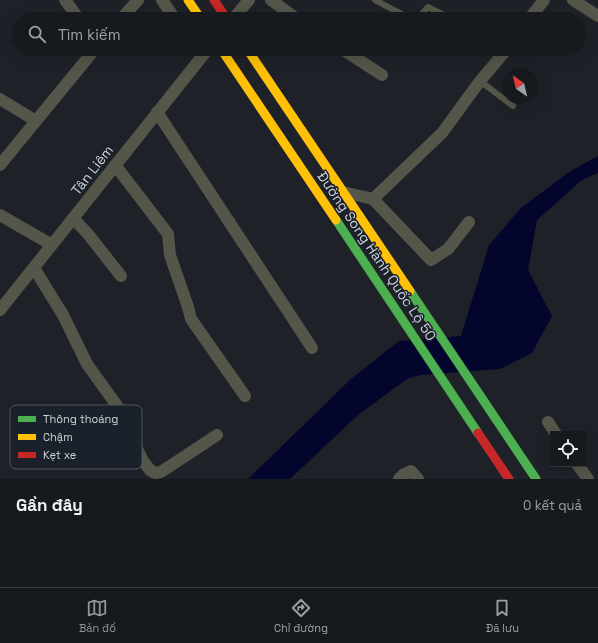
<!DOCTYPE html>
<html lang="vi">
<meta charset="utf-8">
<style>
body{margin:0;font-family:"Space Grotesk",sans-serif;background:#1f2327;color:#f1f3f6}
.controls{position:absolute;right:12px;bottom:12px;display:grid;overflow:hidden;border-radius:0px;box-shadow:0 4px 16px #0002}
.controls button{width:36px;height:36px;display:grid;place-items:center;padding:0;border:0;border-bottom:1px solid #35383c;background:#161a1e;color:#f1f3f6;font:20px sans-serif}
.compass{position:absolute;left:502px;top:68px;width:36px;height:36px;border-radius:50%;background:#161a1e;box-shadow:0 4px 16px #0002;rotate:326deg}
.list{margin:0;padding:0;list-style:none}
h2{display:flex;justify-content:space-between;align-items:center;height:52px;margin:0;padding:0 16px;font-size:17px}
h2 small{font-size:13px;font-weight:400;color:#9ea1a4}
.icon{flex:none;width:22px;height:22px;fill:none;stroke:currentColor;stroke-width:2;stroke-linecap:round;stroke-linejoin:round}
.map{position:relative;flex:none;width:598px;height:479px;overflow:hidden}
.search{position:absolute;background:#161a1e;box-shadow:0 4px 16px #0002;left:12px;right:12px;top:12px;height:44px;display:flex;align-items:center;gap:10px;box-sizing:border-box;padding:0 14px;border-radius:22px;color:#9ea1a4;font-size:15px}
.sheet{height:108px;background:#161a1e}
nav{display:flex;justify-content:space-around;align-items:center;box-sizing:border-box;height:56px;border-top:1px solid #35383c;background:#161a1e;font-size:11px;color:#9ea1a4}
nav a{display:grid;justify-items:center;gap:2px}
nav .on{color:#90949b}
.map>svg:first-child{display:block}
</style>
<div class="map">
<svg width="598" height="479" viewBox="0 0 598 479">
<rect width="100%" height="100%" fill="#1e2228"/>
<path fill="#03052c" d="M598,156V173L582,180L537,220L528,270L552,316L532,353L500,369L420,375L407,379L358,415L290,479H248L351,379L399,341L461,336L489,245L521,208L569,172Z"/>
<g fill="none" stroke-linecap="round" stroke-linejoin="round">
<path stroke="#545649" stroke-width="6" d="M375,0L411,19
M417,19L428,7L452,19
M480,81L513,106"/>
<path stroke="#545649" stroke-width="12" d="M65,0L79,19
M162,0L175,19
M271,0L297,19
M573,0L598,16
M121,19L138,0
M233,19L249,0
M529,19L544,0
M342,49L382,75
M0,99L36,121
M157,112L312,348
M0,165L95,49
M115,165L168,234L170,255L188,307L191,319L245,396
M343,192L373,199L442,133L480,81L507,49
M373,199L431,260L448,249L469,222
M0,215L52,245
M73,218L88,234L121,276
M34,268L63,315L87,364L123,414L128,431L143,461L150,470L155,473L161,472L217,435
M0,310L208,49
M548,422L556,434
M577,464L588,479
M399,479L404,474L411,471L418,479"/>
<path stroke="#4caf50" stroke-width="9" d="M336,220L478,433
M410,291L536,479"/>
<path stroke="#ffc107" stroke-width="9" d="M188,0L201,19
M221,49L336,220
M247,49L410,291"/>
<path stroke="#c62828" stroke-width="9" d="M214,0L227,19
M478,433L509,479"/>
</g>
<g text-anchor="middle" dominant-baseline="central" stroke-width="3" stroke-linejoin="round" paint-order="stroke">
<g font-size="14" fill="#ced2d9" stroke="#1b212b">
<text transform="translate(92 170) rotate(-52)">Tân Liêm</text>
<text transform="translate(377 256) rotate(56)">Đường Song Hành Quốc Lộ 50</text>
</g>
</g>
<rect x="10" y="405" width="132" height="64" rx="6" fill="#1b212b" stroke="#51565f" stroke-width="1"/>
<rect x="18" y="416" width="18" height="6" fill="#4caf50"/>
<rect x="18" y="434" width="18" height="6" fill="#ffc107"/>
<rect x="18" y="452" width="18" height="6" fill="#c62828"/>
<g font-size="11" fill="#ced2d9">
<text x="43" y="423">Thông thoáng</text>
<text x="43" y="441">Chậm</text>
<text x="43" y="459">Kẹt xe</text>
</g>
</svg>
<div class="controls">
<button><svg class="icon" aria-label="locate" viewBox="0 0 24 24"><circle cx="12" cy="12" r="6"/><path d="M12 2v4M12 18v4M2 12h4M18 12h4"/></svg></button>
</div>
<svg class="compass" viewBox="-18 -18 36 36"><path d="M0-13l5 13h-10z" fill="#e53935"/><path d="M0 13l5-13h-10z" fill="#9ea1a4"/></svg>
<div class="search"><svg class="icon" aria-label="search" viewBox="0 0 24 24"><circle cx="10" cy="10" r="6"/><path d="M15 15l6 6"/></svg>Tìm kiếm</div>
</div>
<section class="sheet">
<h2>Gần đây<small>0 kết quả</small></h2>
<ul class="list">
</ul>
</section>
<nav>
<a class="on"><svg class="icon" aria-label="map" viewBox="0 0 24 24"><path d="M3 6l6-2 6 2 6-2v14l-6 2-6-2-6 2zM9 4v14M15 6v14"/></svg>Bản đồ</a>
<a><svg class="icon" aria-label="directions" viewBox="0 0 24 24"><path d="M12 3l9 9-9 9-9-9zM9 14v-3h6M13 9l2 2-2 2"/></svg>Chỉ đường</a>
<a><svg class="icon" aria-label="saved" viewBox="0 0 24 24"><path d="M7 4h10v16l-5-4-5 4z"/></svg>Đã lưu</a>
</nav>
